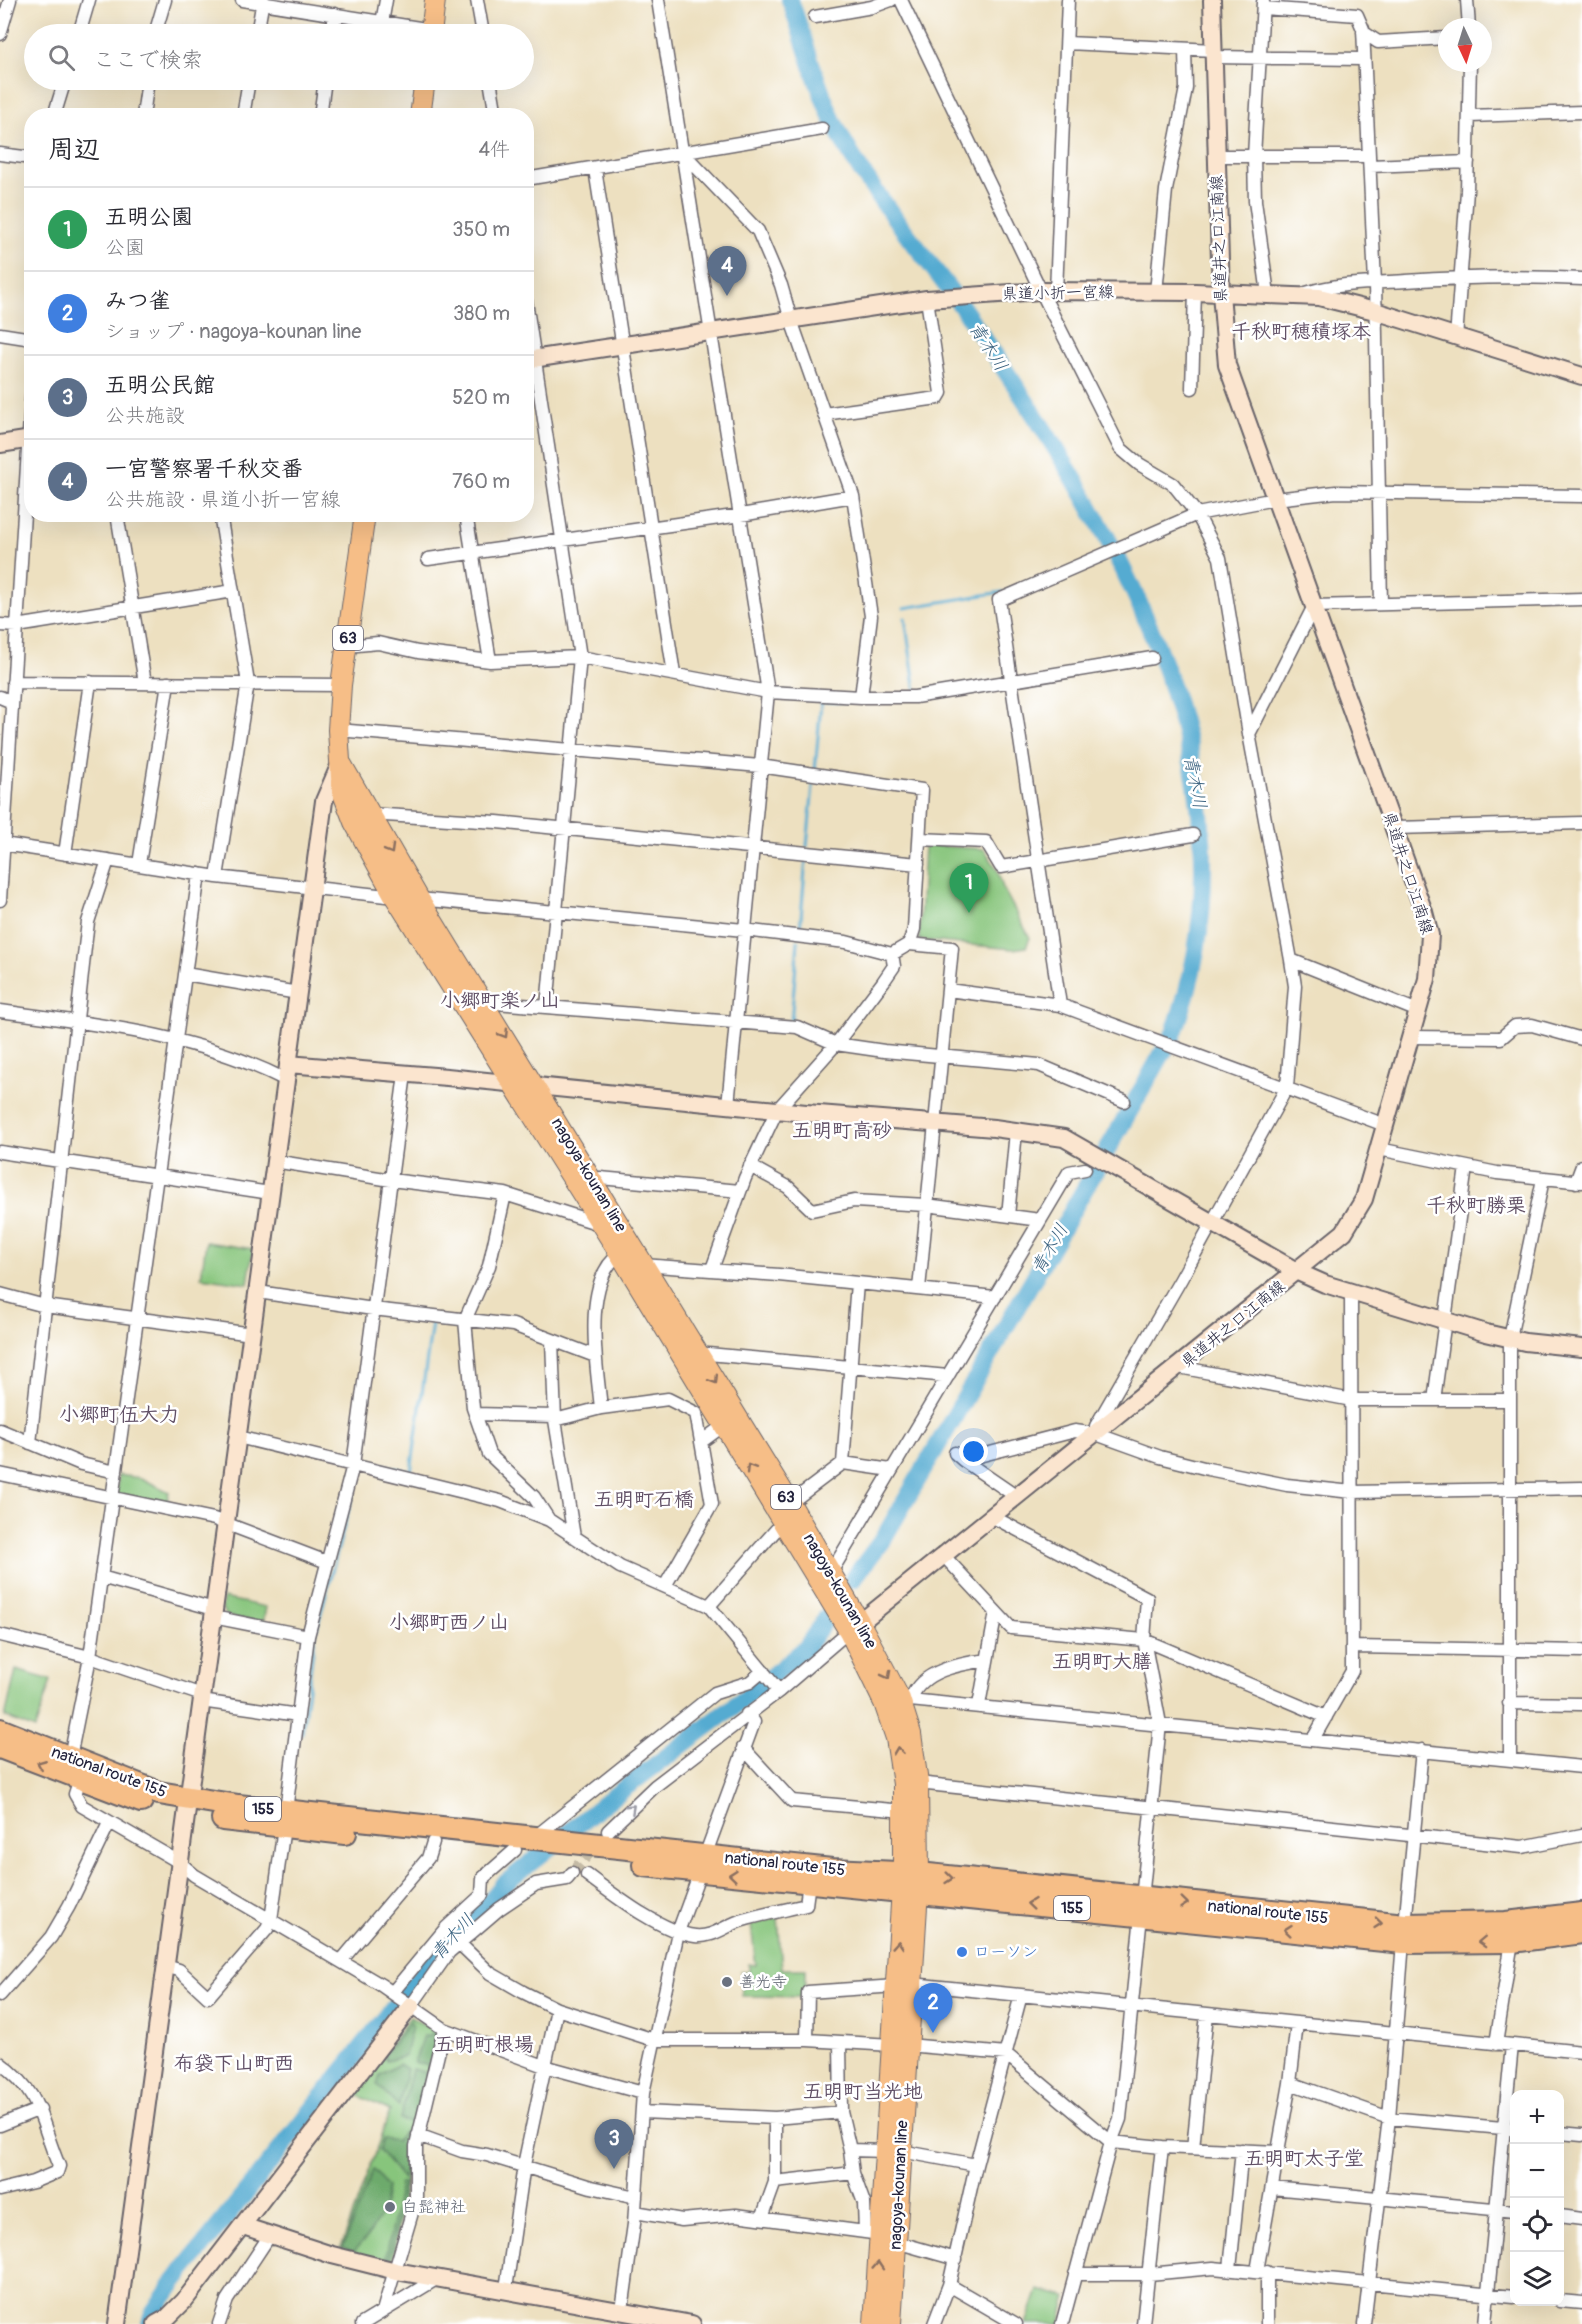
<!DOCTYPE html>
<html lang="ja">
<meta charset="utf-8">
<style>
body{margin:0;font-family:Pangolin,"Klee One",sans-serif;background:#f2f2f3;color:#2b2b33}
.controls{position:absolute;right:18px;bottom:18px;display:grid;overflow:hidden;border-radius:12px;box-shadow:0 6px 24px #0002}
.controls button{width:54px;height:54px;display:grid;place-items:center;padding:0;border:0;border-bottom:2px solid #e1e1e2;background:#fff;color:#2b2b33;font:30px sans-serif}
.compass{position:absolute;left:1438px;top:18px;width:54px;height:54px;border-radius:50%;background:#fff;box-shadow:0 6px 24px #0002;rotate:176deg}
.you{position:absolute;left:974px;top:1452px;width:21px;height:21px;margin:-15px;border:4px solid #fff;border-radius:50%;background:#1a73e8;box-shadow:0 0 0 9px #1a73e833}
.badge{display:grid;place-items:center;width:39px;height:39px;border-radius:50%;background:#2563eb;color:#fff;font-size:20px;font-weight:700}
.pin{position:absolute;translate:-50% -50px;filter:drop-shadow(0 2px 3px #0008)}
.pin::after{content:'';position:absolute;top:32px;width:21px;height:18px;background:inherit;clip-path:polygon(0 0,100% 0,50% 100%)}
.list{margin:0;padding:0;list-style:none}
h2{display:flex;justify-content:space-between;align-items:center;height:78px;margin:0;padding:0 24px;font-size:26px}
h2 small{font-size:20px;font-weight:400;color:#7c7c81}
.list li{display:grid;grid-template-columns:39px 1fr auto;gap:18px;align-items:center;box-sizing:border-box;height:84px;padding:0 24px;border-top:2px solid #e1e1e2}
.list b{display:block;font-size:22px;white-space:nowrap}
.list p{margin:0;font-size:20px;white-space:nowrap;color:#7c7c81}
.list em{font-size:20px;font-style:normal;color:#7c7c81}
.icon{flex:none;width:33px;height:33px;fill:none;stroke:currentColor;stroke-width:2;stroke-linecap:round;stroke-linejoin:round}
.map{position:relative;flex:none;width:1582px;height:2324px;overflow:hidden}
.search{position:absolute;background:#fff;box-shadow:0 6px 24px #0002;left:24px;top:24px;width:510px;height:66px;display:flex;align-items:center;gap:15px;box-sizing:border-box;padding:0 21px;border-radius:33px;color:#7c7c81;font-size:22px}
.panel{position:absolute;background:#fff;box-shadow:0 6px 24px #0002;left:24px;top:108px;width:510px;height:414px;border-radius:24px}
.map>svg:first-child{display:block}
</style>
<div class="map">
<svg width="1582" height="2324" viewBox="0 0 1582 2324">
<rect width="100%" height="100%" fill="#fff"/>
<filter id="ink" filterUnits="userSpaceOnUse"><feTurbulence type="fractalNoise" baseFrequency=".0167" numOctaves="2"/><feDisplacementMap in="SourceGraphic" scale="12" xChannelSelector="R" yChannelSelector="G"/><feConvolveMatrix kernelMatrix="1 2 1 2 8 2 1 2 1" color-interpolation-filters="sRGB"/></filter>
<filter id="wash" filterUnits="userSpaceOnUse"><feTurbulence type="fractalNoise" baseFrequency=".008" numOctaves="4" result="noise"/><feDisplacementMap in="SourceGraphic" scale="24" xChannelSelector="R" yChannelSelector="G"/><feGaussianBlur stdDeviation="1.35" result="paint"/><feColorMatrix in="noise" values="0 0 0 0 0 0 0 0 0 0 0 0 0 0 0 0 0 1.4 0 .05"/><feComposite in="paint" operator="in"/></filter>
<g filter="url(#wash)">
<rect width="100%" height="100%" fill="#ede0c0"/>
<path fill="#87c57c" stroke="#54745c" stroke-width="1.5" d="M924,845L984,849L997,869L1003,888L1030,938L1026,947L1013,949L919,940Z
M206,1242L253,1249L248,1284L201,1277Z
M118,1475L141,1478L169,1492L166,1506L117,1496Z
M223,1598L266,1607L263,1623L227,1616L222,1609Z
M16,1670L51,1680L35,1729L5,1717Z
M778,1917L782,1969H805V1997L742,1996L741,1972H749V1964L756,1965L751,1925Z
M410,2017L440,2033L412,2141L392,2267L339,2253L390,2111L353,2093Z
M1038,2290L1067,2297L1060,2324H1026Z"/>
<path fill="#6daa6c" stroke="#486654" stroke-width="1.5" d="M410,2022L412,2026L405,2056L386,2061L384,2055Z
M432,2033L437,2036L429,2066L414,2062L424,2036L428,2037Z
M399,2064L407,2069L399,2106L377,2085L380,2075Z
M412,2069L427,2073L415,2124L400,2120Z
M404,2131L411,2136L403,2179L379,2150L383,2139L397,2141Z
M373,2169L387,2187L383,2214C375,2221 374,2227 368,2236C364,2242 358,2244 354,2252L343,2247Z
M400,2183H404L390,2259L386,2258Z"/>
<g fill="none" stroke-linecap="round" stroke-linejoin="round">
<path stroke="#54abd1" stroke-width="3" d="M904,608L1002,592
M905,618L916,692
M815,771L821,702H846
M807,846L813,786
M800,930L806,857
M791,1022L798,941
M362,1460L411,1472L432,1322
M302,1733L315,1635L357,1478"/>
<path stroke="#54abd1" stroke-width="18" d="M790,0C805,41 816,86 835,125C867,191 925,253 967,314C1110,522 1271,774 1173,1035L946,1431L883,1539L853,1579
M150,2324L153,2313L175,2281L452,1935L489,1902L503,1885L610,1799L745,1698L806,1648L826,1618"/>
</g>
</g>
<g filter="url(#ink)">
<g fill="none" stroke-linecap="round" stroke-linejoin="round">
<path stroke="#c4baa5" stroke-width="12" stroke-dasharray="12 6" stroke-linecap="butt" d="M572,1873L598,1842"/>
<defs>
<path id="street" d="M242,0L432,30
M477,0L483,34
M658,0L768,692L728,1105
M901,0L1041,291L1120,448L1139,464L1173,484L1197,514L1220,558L1248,728L1291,960L1295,986L1287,1087L1181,1279L1096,1426V1433
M1467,0L1469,27
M1263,2L1254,156L1255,201L1268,294
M1263,8L1357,15L1363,29L1375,283L1381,604
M815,17L872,7L891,0
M382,23L386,0
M1363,32L1378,42L1447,38
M0,34L10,0
M79,34L89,0
M155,34L165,0
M257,34L263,0
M332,34L335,14
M1067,43L1214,50
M1214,57L1362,59
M490,80L496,116
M54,116L65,80
M143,116L148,80
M243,116L249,80
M320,116L325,80
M1470,116L1582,112
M683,153L758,231L781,285L791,320L853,496L871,616L861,697
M0,154L32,158
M1216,156H1369
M1370,166L1468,162
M595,169L674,674
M526,179L822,129
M1056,292L1068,0
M1156,292L1166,190L1186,88L1185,49
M1306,293C1339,283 1372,283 1406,281C1465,277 1523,276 1582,279
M526,301L580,657L547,1007
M0,334L32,339
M1456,338L1467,191L1470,63
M1192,388L1195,292
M824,414L938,398L941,393L927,299
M117,514L145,683
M466,514L490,661
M428,559L741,515L853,496
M0,625L17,626L233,591
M347,646L378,643L418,652L490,661L580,657L768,692L861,697H915L1152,658
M13,682L341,685
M0,697L12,702
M338,730L760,766L922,790L914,929L909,944L892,954L894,966L883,982L836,1044L777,1110L745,1178L712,1269
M1249,734L1314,606L1582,599
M369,814L497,822L918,864
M1395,828L1582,823
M920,839L986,842L1001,867L1193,835
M3,844L217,877L395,897
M65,854L90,682
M139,864L168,683
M217,877L248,683L220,514
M419,899L744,930L846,942L892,954
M0,900L32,385
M909,944L952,948L919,1289
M1291,960L1418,1011
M185,974L298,993
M948,990L1060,1005
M484,1002L797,1027L836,1044L884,1051L1039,1065L1124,1101
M0,1011C96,1024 199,1035 286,1080
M1411,1037L1501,1038L1515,1026L1532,1025L1582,1039
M1385,1125L1060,1005L999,600L1197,514L1275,499L1336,492L1582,496
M1379,1149L1497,1173L1582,1182
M0,1152L270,1193
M274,1161L391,1180L505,1194L600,1224
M750,1166L788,1187L812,1210L854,1201L926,1205L1040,1220
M593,1182L600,1178L740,1191
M1576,1182L1582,1166
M505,1194L489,1266L465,1320L473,1408L489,1454L534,1497L549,1520
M1008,1216L1016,1131
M643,1265L779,1275L995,1297
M258,1292L373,1309L513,1325L595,1356
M0,1294L45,1306L252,1334
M552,1340L555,1420L574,1537
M697,1353L948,1376
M1179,1367L1352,1400H1509
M1434,1400L1466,1167
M601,1408C597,1367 581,1280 620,1254
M475,1414L554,1416
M555,1420L601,1408L668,1399L696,1413L712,1504L665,1586
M0,1430L81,1464L116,1472
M238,1437L500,1501L549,1520L620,1567L709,1606L779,1691
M701,1442L724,1425
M30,1443L85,947L88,922L108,860
M955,1453L963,1460L1075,1431L1096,1434L1160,1457L1208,1469L1287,1485L1352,1492L1582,1488
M963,1460L1017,1497
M843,1463L857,1283
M0,1474L214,1519L327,1562
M790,1503L843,1463L891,1470
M993,1517L1147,1598L1144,1640L1160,1724L1142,1899
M944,1556L1011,1628L1144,1640L1326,1717
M830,1574L1069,1172L1085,1169
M101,1577L214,1609
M709,1606L783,1522
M213,1617L308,1636
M0,1635L90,1657L202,1695
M1354,1647L1582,1651
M900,1699L1582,1767
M911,1699C921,1670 960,1664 987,1660
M201,1701L298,1715
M1509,1703L1582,1704
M979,1705L996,1612
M1313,1739L1352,1671L1351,1292
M743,1748L792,1801L904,1811
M70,1757L90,1657L199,874
M1510,1759V1338L1543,1179
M80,1779L75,1794L82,1806L179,1862L194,1875L381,1985L444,2029L544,2066L643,2093
M918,1783L1522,1847L1582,1835
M286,1811L308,1636L353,1465L405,1074
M608,1831L655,1786L779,1691L849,1631
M535,1837L715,1693L750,1682L763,1671
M705,1856L754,1722L747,1714
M587,1875C614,1895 661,1932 695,1936C713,1938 726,1925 743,1920C763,1914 785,1910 806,1905L809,1882
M1405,1925L1422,1750
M459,1943L490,1973L523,1992L557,2009L654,2040H807L892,2045
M341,1961L428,1858L433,1842
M165,1966L179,1970L208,1997L267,1929L271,1920L284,1827
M912,1984L1582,2052
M392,1993L446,1928L482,1895L483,1878L515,1850
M0,1995L51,1937L69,1906L109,1823
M411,2006L449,1952L499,1909L536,1884L567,1879L572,1873
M807,2040L808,1992L896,1986
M840,2042L841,2112L850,2150
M1496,2044L1512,1941
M908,2045L1006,2054L1111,2142L1162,2147L1278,2152
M0,2063C43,2094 40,2122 59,2166L57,2172L33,2182L0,2190
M1290,2083L1389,2118L1514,2129
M642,2112L775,2118L841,2112
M0,2125L40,2109
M1560,2133L1582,2135
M418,2135L462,2151L487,2155L591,2187L636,2197
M1193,2148L1207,2014
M901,2151L976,2165
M853,2173L850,2150L885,2151
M775,2182V2118
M1272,2188L1514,2211
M635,2212L682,2220L736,2215L880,2234
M1560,2216L1582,2219
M762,2218L775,2182L853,2173L864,2203L865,2232
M896,2242L956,2259
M1230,2269L1242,2150
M1257,2271L1290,2083L1297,2023
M1267,2272V2324
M1075,2274H1149L1213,2268L1514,2297
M949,2285L1016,2324
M506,2289L524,2165L557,2009
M1560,2301L1582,2303
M622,2310L634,2224L643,2093L678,1932L700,1872
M383,2311L416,2199V2146L444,2029
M219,2324L227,2300L270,2235
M362,2324L436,2279
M934,2324L949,2285L976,2165L1021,1995
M1062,2324L1111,2142L1120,2119L1141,1916
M1143,2324L1162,2147
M1364,2324L1389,2118L1403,1942
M1485,2324L1512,2045"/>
<path id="secondary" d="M526,360L927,299L1041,291L1195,292L1319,297L1375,311L1582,376
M0,444L32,439
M288,1064L447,1077L806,1113L994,1128L1064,1138L1298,1272L1325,1284L1486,1333L1525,1342L1582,1348
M851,1630L1344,1232L1364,1199L1427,979L1430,935L1424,912L1227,365L1221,293L1212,0
M243,2226L332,2255L396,2271L692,2324
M117,2324L324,801L340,764
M156,2324L167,2318L184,2301L411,2006"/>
<path id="primary" d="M431,34L435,0
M420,116L425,80
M365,514L341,685L338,730L342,791L354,822L395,897L620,1254L849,1631L884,1703L896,1738L903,1784V1873L874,2324
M342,765L419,899L790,1503L860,1623L900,1699L911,1734L918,1783L919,1874L891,2324"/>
<path id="highway" d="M0,1730L159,1793L238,1806L832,1870L919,1874L1405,1925L1506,1923L1582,1914
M0,1747L141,1801
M223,1819L345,1833
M644,1865L1403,1942L1512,1941L1582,1932"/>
</defs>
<use href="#street" stroke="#69646a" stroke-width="15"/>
<use href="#secondary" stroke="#69646a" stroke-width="20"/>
<use href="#primary" stroke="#69646a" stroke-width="22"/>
<use href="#highway" stroke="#69646a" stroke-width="26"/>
<use href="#street" stroke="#fff" stroke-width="12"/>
<use href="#secondary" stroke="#fbe5cf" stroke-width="16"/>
<use href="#primary" stroke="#f6be87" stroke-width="20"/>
<use href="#highway" stroke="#f6be87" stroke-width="22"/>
</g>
<defs><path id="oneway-chevron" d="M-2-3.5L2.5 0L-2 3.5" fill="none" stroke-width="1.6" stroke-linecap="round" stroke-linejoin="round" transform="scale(1.5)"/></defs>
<g stroke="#8c7061">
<use href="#oneway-chevron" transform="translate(390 850) rotate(60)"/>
<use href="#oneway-chevron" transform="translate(504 1034) rotate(58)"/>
<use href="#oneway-chevron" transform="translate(714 1380) rotate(58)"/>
<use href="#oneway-chevron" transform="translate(750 1468) rotate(-121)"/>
<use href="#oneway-chevron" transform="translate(887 1675) rotate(62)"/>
<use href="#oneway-chevron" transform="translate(898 1751) rotate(-98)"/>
<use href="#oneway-chevron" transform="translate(41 1764) rotate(-158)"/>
<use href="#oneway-chevron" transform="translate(733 1875) rotate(-174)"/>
<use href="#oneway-chevron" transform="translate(949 1878) rotate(6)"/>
<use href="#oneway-chevron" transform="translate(1184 1903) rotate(6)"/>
<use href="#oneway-chevron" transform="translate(1031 1904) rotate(-174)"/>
<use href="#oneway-chevron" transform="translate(1378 1923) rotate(6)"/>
<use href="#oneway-chevron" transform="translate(1288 1930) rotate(-174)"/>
<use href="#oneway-chevron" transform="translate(1482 1942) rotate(178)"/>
<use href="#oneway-chevron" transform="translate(898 1945) rotate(-86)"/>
<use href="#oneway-chevron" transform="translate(878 2266) rotate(-86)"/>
</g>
<use stroke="#9c9ca7" href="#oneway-chevron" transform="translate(631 1808) rotate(-43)"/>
</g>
<circle fill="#3f7fe0" stroke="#fff" stroke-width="2" cx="962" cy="1952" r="6"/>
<g fill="#6b7280" stroke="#fff" stroke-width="2">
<circle cx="727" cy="1982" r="6"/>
<circle cx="390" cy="2207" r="6"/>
</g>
<g text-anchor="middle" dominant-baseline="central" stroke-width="5" stroke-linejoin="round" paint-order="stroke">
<g fill="#fff" stroke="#646476" stroke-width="1.5">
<rect x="333" y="626" width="30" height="24" rx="4.5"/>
<rect x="771" y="1485" width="30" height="24" rx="4.5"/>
<rect x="245" y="1797" width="36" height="24" rx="4.5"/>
<rect x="1054" y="1896" width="36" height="24" rx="4.5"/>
</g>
<g font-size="15" font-weight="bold" fill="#22223b">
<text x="348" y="638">63</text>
<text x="786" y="1497">63</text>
<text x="263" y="1809">155</text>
<text x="1072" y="1908">155</text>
</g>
<g font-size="16" fill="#22223b" stroke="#fff">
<text transform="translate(1219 239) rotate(-92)">県道井之口江南線</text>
<text transform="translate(1058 293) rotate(-1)">県道小折一宮線</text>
<text transform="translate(1408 873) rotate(72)">県道井之口江南線</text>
<text transform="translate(589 1175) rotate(59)">nagoya-kounan line</text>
<text transform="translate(1233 1324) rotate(-39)">県道井之口江南線</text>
<text transform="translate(840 1591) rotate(60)">nagoya-kounan line</text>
<text transform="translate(109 1772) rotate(20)">national route 155</text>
<text transform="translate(785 1864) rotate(6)">national route 155</text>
<text transform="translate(1268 1912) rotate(6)">national route 155</text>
<text transform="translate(899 2185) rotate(-87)">nagoya-kounan line</text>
</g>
<g font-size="16" fill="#366cbe" stroke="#fff" text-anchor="start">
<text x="974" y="1952">ローソン</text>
</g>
<g font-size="16" fill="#5b616d" stroke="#fff" text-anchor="start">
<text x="739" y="1982">善光寺</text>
<text x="402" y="2207">白髭神社</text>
</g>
<g font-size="18" font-style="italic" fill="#38607e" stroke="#fff">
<text transform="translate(988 347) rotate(57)">青木川</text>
<text transform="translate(1195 782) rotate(79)">青木川</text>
<text transform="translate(1050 1249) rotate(-60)">青木川</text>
<text transform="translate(453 1937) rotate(-48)">青木川</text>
</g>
<g font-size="20" font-weight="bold" fill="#625167" stroke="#fff">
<text x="1301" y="331">千秋町穂積塚本</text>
<text x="500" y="1000">小郷町楽ノ山</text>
<text x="842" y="1130">五明町高砂</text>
<text x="1476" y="1205">千秋町勝栗</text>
<text x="119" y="1414">小郷町伍大力</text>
<text x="644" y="1499">五明町石橋</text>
<text x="449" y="1622">小郷町西ノ山</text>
<text x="1102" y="1661">五明町大膳</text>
<text x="484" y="2044">五明町根場</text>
<text x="234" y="2063">布袋下山町西</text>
<text x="863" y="2091">五明町当光地</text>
<text x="1304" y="2158">五明町太子堂</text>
</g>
</g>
</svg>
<div class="controls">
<button>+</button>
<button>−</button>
<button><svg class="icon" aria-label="locate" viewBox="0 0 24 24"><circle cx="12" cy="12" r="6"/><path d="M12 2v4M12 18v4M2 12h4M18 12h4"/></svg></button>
<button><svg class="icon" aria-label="layers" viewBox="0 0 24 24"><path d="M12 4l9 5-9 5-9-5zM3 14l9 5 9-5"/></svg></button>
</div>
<svg class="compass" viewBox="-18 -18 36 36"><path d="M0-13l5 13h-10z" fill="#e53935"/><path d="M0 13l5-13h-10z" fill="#7c7c81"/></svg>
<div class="you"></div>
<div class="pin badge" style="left:969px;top:913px;background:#2e9e5b">1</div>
<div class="pin badge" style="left:933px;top:2033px;background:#3f7fe0">2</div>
<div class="pin badge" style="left:614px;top:2169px;background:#5c6f8a">3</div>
<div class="pin badge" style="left:727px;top:296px;background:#5c6f8a">4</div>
<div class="search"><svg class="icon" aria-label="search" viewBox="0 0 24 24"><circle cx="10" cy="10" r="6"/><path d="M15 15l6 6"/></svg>ここで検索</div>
<section class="panel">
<h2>周辺<small>4件</small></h2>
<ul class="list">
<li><span class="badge" style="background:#2e9e5b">1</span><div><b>五明公園</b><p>公園</p></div><em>350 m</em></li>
<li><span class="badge" style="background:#3f7fe0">2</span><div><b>みつ雀</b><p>ショップ · nagoya-kounan line</p></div><em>380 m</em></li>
<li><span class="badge" style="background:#5c6f8a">3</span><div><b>五明公民館</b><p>公共施設</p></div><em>520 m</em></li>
<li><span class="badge" style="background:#5c6f8a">4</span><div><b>一宮警察署千秋交番</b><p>公共施設 · 県道小折一宮線</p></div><em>760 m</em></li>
</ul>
</section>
</div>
